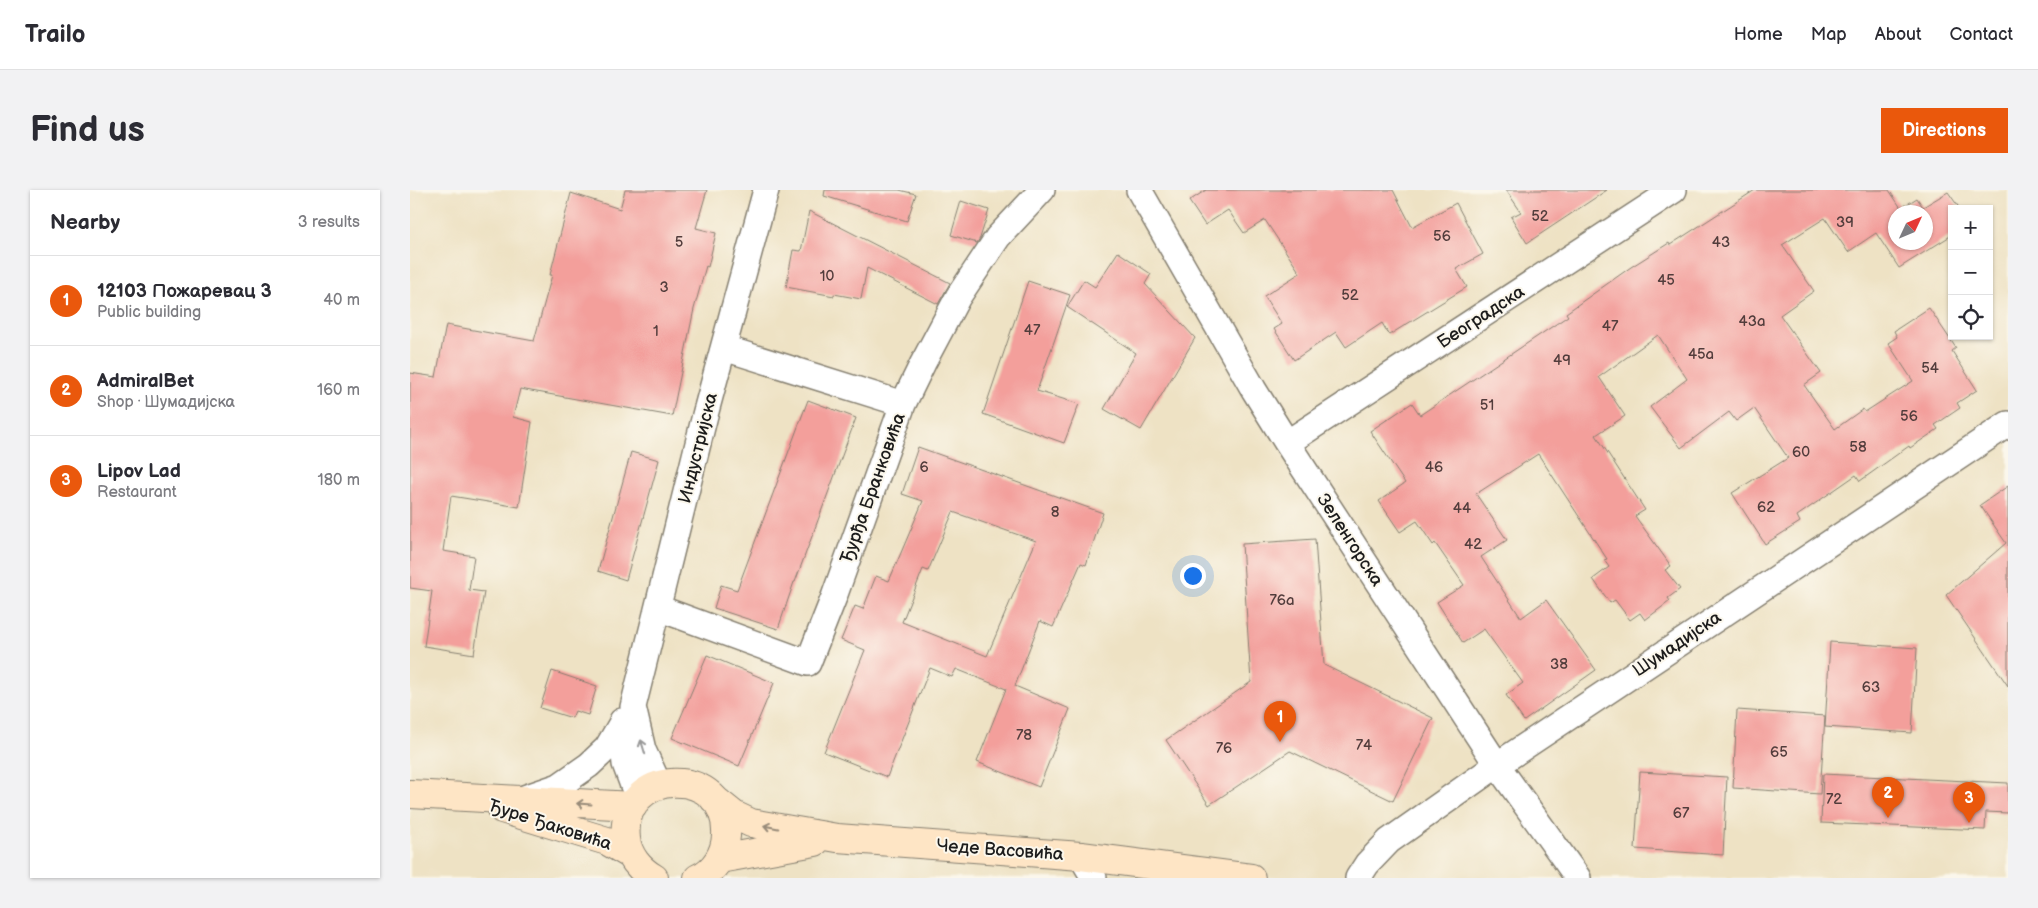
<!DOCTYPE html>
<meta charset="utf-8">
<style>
body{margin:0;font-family:"Balsamiq Sans",sans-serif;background:#f2f2f3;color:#2b2b33}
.controls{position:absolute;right:15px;top:15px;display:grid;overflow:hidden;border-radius:0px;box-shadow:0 1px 4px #0004}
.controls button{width:45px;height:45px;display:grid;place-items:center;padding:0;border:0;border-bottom:1px solid #e1e1e2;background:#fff;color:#2b2b33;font:25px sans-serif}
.compass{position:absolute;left:1478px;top:15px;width:45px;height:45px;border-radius:50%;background:#fff;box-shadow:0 1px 4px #0004;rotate:46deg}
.you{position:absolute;left:782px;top:385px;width:18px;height:18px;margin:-12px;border:4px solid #fff;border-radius:50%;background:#1a73e8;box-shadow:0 0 0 8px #1a73e833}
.badge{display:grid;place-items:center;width:32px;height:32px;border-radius:50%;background:#ea580c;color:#fff;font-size:16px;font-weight:700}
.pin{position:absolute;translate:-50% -41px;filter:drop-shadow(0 1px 2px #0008)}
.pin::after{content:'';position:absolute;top:26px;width:18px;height:15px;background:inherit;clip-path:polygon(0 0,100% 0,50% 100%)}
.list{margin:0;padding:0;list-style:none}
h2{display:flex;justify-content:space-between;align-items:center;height:65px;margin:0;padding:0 20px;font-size:21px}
h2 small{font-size:16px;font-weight:400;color:#7c7c81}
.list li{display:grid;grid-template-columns:32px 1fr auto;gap:15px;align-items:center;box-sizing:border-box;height:90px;padding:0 20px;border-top:1px solid #e1e1e2}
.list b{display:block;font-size:19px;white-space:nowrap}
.list p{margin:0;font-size:16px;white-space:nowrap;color:#7c7c81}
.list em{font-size:16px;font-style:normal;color:#7c7c81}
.icon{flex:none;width:28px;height:28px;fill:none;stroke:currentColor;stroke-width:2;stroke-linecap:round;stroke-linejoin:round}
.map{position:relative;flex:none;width:1598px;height:688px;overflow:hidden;border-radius:0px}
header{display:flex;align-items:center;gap:30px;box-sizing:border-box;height:70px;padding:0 25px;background:#fff;border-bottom:1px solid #e1e1e2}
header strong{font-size:24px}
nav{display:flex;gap:28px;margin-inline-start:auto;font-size:18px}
.intro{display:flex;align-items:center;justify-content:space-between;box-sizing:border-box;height:120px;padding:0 30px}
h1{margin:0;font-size:35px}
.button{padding:12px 22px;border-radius:0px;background:#ea580c;color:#fff;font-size:18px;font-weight:700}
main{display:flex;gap:30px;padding:0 30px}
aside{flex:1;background:#fff;border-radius:0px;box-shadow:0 1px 4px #0004}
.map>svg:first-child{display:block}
</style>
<header>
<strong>Trailo</strong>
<nav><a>Home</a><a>Map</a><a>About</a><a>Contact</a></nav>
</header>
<div class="intro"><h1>Find us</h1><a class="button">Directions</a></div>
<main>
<aside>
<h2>Nearby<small>3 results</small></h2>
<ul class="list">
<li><span class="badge">1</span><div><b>12103 Пожаревац 3</b><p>Public building</p></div><em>40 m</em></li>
<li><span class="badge">2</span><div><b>AdmiralBet</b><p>Shop · Шумадијска</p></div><em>160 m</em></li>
<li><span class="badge">3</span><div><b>Lipov Lad</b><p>Restaurant</p></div><em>180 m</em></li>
</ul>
</aside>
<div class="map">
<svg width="1598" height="688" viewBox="0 0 1598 688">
<rect width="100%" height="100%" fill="#fbf7ec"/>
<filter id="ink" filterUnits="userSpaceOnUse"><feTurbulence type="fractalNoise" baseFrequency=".02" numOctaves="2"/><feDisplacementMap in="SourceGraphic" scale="10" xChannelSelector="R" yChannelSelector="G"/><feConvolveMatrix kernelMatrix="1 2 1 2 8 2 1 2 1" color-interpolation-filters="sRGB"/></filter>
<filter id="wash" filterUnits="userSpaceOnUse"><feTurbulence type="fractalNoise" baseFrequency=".0096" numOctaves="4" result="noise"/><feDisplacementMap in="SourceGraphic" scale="20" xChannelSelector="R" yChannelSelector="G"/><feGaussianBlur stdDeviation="1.12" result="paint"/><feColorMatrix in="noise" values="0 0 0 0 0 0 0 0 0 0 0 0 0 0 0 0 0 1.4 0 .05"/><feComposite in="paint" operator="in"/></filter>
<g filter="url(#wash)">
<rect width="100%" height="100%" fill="#eee2c4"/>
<g id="blocks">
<path fill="#f39f9b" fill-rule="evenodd" d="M215,0H297L286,38L306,43L298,77L296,76L284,119L262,226L110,199L103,227L122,232L109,317L41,306L33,361L64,366L59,400L74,402L64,464L14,456L22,401L0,398V183L26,187L36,135L124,151L142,85H140L161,3L210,19Z
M415,0H489L506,4L497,31L414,6Z
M796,0H983L1002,37L1046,13L1073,64L1046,79L1057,97L979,145L972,133L936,157L926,142L884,170L864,139L872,134L854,106L890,83L855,30L834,43L818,20L795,35L779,11Z
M1096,0H1197L1117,53L1101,27L1111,22Z
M1345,0H1479L1491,18L1507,8L1513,17L1538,2L1550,19H1542V45L1489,78L1466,43L1438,62L1415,28L1372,55L1404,101L1370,125L1411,183L1394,195L1425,239L1453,219L1455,222L1503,191L1478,153L1487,147L1484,141L1519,118L1546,158L1542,161L1567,200L1547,213L1550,218L1525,235L1528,239L1500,258L1499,256L1450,291L1446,285L1387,326L1390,332L1355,354L1322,303L1378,268L1344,218L1326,231L1319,222L1271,258L1240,217L1277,189L1248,145L1189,187L1215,226L1186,245L1235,320L1225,326L1261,376L1255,380L1270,399L1258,408L1260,411L1235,430L1230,423L1220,430L1205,410L1200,413L1183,389L1199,377L1194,370L1197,369L1128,264L1066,304L1097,350L1071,367L1111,428L1136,410L1186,480L1114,531L1096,505L1113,493L1074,439L1053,453L1027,412L1054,395L1025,353L1023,355L1007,331L990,342L969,311L995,293L960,241L1002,213L1010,225L1158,126L1156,123L1221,77L1259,53L1260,55ZM1486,22H1516V52H1486Z
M551,11L579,20L570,48L567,53L541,45Z
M399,21L540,93L528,114L457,78L451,109L424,104V106L376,97L383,60L391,61Z
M708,62L741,84L735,94L785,148L731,240L694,219L726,163L657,117L674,90L685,97Z
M618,91L660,105L627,201L669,214L654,253L573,224Z
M398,210L446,228L385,392H384L368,439L304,418L311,395L327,400Z
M508,257L693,323L676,375L671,373L643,437L630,431L605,496L660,519L629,597L567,572L596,499L546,479L542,487L520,478L477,587L414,562L455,460L431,450L445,416L453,419L466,386L479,391L513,311L492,304ZM543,322L626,351L577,466L492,432L513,379L518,381Z
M221,262L249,270L216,390L188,381Z
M1598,296V496L1536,405L1596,353L1570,315Z
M905,349L914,475L1023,528L983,611L880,561L799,615L756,550L841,492L832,354Z
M1420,452L1507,458L1502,543L1415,537Z
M297,465L364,493L329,576L262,548Z
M142,481L187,496L178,525L165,521L162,528L130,518Z
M1327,520L1415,526L1410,604L1323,598Z
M1230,582L1317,587L1313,665L1225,659Z
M1413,584L1598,593V623L1576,622L1575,640L1411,633Z"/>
</g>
</g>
<g filter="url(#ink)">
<use href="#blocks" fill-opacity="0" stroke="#857f70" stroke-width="1"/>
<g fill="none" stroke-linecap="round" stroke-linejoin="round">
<defs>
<path id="street" d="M729,0L844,200L877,253L1087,575L1168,688
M314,158L493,214
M877,253L1264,0
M248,418L398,473L424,407L493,214L513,173L548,107L588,47L632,0
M212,531L211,534L215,574L228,609
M249,595L233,560L223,517L295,225L356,0
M111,609L149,596L179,575L197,558L211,534
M671,666L684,688
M948,688L957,674L979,651L1087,575L1598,234"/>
<path id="secondary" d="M0,604L223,616
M304,609L324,625L341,633L427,648L671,666L841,688
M92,619L197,651L221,665
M310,669L405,652
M244,688C230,680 218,666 216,649C208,576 320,573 316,646C315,663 305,681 288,688"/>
</defs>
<use href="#street" stroke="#857f70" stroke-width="28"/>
<use href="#secondary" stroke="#857f70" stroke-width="30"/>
<use href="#street" stroke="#fff" stroke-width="25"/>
<use href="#secondary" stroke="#fee5c5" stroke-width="28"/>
</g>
<defs><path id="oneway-shaft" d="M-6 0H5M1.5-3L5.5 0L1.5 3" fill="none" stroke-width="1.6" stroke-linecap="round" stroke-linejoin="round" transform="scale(1.25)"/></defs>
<use stroke="#999" href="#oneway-shaft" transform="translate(233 557) rotate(-107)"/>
<g stroke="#988b79">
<use href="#oneway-shaft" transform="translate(174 614) rotate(-176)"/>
<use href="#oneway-shaft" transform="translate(361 637) rotate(-168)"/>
</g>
</g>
<g text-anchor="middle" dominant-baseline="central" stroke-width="4" stroke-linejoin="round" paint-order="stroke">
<g font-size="15" fill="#523d3c">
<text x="1130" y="26">52</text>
<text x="1435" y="32">39</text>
<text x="1032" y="46">56</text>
<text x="269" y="52">5</text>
<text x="1311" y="52">43</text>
<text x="417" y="86">10</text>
<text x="1256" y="90">45</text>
<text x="254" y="97">3</text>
<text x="940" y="105">52</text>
<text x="1342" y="131">43a</text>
<text x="1200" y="136">47</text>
<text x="622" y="140">47</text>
<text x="246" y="141">1</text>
<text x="1291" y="164">45a</text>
<text x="1152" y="170">49</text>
<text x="1520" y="178">54</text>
<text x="1077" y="215">51</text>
<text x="1499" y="226">56</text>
<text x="1448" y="257">58</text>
<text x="1391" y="262">60</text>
<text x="514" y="277">6</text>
<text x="1024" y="277">46</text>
<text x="1356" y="317">62</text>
<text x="1052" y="318">44</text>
<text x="645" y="322">8</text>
<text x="1063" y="354">42</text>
<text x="872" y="410">76a</text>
<text x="1149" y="474">38</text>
<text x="1461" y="497">63</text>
<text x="614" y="545">78</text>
<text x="954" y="555">74</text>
<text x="814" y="558">76</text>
<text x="1369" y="562">65</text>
<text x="1424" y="609">72</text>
<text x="1271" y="623">67</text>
</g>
<g font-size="18" fill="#1c1c1c" stroke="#fbf7ec">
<text transform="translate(1071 127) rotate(-33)">Београдска</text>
<text transform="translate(288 258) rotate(-76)">Индустријска</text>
<text transform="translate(463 298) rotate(-70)">Ђурђа Бранковића</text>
<text transform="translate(940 350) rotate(57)">Зеленгорска</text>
<text transform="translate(1267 454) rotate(-34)">Шумадијска</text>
<text transform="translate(140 635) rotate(18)">Ђуре Ђаковића</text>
<text transform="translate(590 660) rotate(4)">Чеде Васовића</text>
</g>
</g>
</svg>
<div class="controls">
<button>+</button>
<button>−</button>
<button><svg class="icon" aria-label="locate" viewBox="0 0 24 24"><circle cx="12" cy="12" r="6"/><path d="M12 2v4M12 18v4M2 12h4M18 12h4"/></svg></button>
</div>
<svg class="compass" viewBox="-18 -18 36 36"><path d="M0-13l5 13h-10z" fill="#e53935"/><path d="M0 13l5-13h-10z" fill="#7c7c81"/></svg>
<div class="you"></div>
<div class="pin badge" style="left:870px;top:552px">1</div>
<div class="pin badge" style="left:1478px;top:628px">2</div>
<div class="pin badge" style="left:1559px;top:633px">3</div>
</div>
</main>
